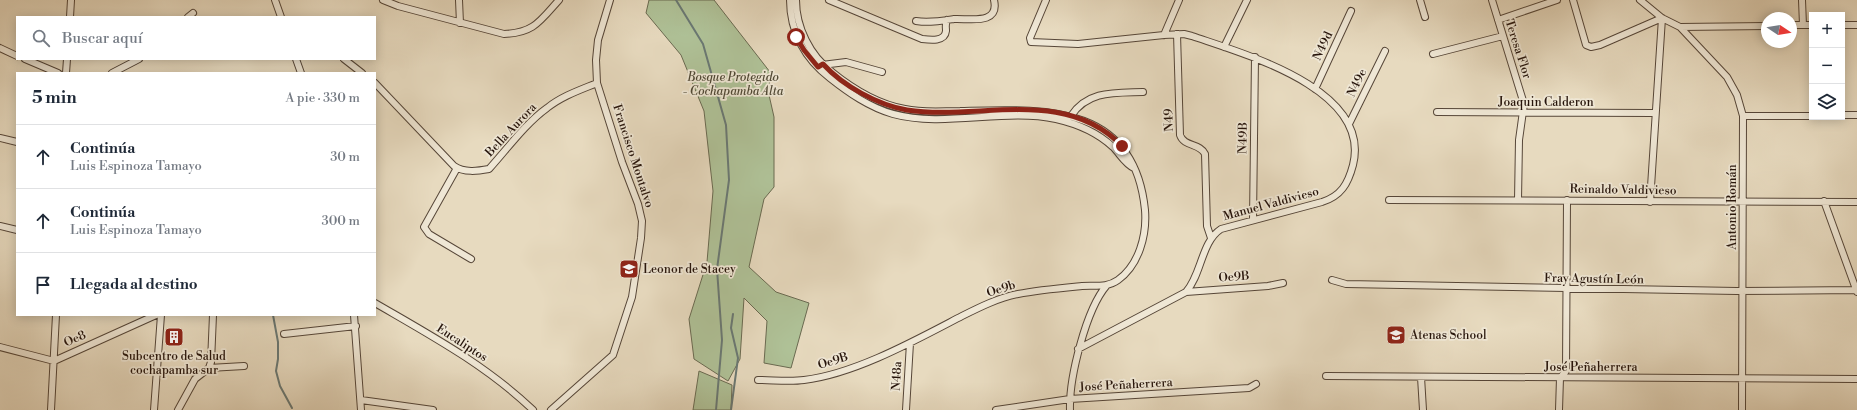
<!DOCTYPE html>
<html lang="es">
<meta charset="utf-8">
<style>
body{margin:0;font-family:"Libre Bodoni",serif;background:#f6f6f7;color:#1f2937}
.controls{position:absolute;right:12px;top:12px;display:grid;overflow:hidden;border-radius:0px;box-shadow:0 2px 10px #0003}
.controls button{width:36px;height:36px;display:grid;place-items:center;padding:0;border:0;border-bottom:1px solid #e0e1e3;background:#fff;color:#1f2937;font:20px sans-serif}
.compass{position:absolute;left:1761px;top:12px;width:36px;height:36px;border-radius:50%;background:#fff;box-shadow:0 2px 10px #0003;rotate:102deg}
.stop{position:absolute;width:12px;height:12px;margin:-9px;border:3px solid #8f2418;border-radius:50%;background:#fff}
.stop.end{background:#8f2418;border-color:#fff;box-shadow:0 1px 4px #0008}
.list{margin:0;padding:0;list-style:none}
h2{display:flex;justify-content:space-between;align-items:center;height:52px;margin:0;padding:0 16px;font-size:17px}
h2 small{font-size:13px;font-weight:400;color:#747a83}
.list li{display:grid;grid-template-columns:26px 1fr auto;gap:12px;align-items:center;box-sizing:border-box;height:64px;padding:0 16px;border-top:1px solid #e0e1e3}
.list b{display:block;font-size:15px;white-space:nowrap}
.list p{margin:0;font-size:13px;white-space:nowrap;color:#747a83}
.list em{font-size:13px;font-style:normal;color:#747a83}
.icon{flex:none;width:22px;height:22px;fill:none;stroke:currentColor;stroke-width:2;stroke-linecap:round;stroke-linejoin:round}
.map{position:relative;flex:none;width:1857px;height:410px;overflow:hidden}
.search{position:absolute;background:#fff;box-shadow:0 2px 10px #0003;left:16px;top:16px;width:360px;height:44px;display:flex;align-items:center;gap:10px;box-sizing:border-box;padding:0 14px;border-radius:0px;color:#747a83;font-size:15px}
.panel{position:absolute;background:#fff;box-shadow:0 2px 10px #0003;left:16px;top:72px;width:360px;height:244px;border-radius:0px}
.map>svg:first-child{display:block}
</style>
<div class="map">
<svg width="1857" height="410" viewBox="0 0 1857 410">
<rect width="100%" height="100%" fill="#e7dabf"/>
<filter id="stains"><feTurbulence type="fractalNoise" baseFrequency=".005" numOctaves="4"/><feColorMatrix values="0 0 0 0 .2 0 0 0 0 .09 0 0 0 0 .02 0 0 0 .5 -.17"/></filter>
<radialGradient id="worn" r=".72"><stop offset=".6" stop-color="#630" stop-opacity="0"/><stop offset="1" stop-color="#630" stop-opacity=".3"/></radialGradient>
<path fill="#afc197" stroke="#6a6a51" d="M649,0H714L770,72L769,95L774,117V187L764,199L749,267L776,292L809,303L791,368L764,363L767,321L744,298L740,359L728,381L694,359L689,319L707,262L713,191L704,111L681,55L646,13Z
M699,371L732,385L731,410H693Z"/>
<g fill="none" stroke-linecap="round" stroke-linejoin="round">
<path stroke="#6a7873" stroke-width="2" d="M676,0L703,44L726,125L729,180L717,269L722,340L716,410
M273,315L278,342V359L276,371L280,386L292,408
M731,410L738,358L731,328L733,314"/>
<defs>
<path id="street" d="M275,0L281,17
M383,0L398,6L504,34C534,33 540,21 559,0
M459,0L460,23
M790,0C790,32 805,59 830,78C849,93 869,107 893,114C944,128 1004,108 1056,119C1078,124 1097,132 1113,147C1120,154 1125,164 1134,168
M829,0L922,39C930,40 945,42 946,31C946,27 945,24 947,20
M1046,0L1030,38L1031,42L1078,44L1164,35L1184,34L1192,36C1244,54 1372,89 1353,165C1348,184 1341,196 1322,202L1221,229C1201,242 1202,274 1186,292L1078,349
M1420,0L1425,17
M1492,0L1524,104L1519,140L1518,200
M1573,0L1586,45L1591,47L1600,45L1662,18
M1640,0L1662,18L1680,27L1767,26
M1802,0L1803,25
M70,17L71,0
M188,17L193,13
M1498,20L1557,0
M916,21C930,23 941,21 954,19C968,18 1000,26 994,0
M1791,25H1812
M1842,25H1857
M1680,27L1727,77L1737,95L1743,116L1742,410
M1177,34L1180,135C1184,147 1200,143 1205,154L1207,226L1211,238
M1164,35L1179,0
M1224,47L1247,0
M0,48L17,56
M1433,54L1503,36
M25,59L58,73
M296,59L301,73
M344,59L362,73
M822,65L846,62L882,72
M66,73L67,59
M112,73L139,59
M375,83L454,166C464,173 478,171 489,169C508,148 525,124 547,108C562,96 580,90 597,83
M1315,89L1351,11
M1437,112L1654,113
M1842,115H1857
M1071,116C1088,90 1116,93 1143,92
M1743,116H1812
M1349,124L1385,51
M0,138L17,142
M457,168L424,227L429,234L471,259
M1389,200L1857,202
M1824,201L1857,292
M1650,202L1662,18
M1253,220L1255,57
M0,226L17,230
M1332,280L1346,284L1737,291L1857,290
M1186,292L1268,286L1283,283
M375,303C430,335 486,365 533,410
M354,315L361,410
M284,334L356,326
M0,347L54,361L156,315
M209,368L244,366
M1326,376L1857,379
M1421,377L1423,410
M758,380C773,380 790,382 804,380C855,374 916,340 962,316C980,307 998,298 1018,294C1038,290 1061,288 1082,286C1094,285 1107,288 1118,280C1139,265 1147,235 1145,210C1134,102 1043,109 960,111C942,111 923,113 905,109C878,104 853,89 832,72C810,56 796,27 796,0
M361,400L433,410
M51,410L56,315
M154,410L161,315
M178,410L195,379L209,368L211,362L213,315
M551,410L613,355L632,297L641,238L642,221L638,204L622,162L597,83L596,60L598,40L610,0
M906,410L910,343
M996,410L1070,399L1249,388L1256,384
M1070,410C1069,378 1086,309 1107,285
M1559,410L1560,378L1566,371L1567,200"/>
</defs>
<use href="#street" stroke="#564638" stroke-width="8"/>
<use href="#street" stroke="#efe7d5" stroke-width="6"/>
</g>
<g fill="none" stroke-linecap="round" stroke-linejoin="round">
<path stroke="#8f2418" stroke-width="5" d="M796,37L804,50L818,67L823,64C843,86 878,105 907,110C979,121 1064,86 1122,146"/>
</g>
<defs>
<symbol id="school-square" viewBox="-11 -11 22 22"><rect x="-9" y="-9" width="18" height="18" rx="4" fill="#8f2418" stroke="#efe7d5"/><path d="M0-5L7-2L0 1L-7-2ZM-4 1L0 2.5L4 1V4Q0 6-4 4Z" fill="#fff"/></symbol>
<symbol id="building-square" viewBox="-11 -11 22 22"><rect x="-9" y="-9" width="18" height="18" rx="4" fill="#8f2418" stroke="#efe7d5"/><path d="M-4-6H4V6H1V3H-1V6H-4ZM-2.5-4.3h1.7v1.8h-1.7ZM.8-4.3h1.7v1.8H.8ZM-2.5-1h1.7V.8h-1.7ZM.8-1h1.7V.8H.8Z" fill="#fff"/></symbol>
</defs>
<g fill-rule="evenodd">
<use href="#school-square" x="618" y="258" width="22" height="22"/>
<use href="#school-square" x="1385" y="324" width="22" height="22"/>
<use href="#building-square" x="163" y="326" width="22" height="22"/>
</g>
<g text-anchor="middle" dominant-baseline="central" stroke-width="3.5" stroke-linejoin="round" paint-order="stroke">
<g font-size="12" fill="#26140b" stroke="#efe7d5">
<text transform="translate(1323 46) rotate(-65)">N49d</text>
<text transform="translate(1518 49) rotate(72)">Teresa Flor</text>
<text transform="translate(1357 83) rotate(-64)">N49e</text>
<text x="1546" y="102">Joaquin Calderon</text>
<text transform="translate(1169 120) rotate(-93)">N49</text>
<text transform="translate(511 130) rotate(-47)">Bella Aurora</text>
<text transform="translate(1243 138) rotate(-89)">N49B</text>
<text transform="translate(633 156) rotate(72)">Francisco Montalvo</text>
<text transform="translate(1623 190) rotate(1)">Reinaldo Valdivieso</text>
<text transform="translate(1271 204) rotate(-15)">Manuel Valdivieso</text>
<text transform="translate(1732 207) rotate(-90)">Antonio Román</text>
<text transform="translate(1234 277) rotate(-4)">Oe9B</text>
<text transform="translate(1594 279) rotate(1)">Fray Agustín León</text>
<text transform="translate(1001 289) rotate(-17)">Oe9b</text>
<text transform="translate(75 339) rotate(-24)">Oe8</text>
<text transform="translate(462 343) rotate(33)">Eucaliptos</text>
<text transform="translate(833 361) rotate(-17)">Oe9B</text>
<text x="1591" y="367">José Peñaherrera</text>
<text transform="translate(897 376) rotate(-87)">N48a</text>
<text transform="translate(1126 385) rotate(-3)">José Peñaherrera</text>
</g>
<g font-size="12" font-style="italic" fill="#4f4835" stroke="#efe7d5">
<text x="733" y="77">Bosque Protegido<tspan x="733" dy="14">- Cochapamba Alta</tspan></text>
</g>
<g font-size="12" fill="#26140b" stroke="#efe7d5" text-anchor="start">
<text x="643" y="269">Leonor de Stacey</text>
<text x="1410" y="335">Atenas School</text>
<text x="174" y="356" text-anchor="middle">Subcentro de Salud<tspan x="174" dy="14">cochapamba sur</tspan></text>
</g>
</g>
<rect width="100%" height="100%" filter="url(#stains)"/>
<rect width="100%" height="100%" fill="url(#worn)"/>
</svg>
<div class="controls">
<button>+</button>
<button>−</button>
<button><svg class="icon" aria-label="layers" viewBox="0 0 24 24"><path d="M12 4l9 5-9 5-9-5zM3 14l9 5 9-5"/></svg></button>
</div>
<svg class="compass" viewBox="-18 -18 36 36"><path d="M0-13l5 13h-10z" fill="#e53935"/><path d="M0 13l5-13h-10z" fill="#747a83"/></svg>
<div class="stop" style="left:796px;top:37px"></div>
<div class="stop end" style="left:1122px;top:146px"></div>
<div class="search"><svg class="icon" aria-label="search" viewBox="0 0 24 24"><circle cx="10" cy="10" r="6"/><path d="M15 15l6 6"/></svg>Buscar aquí</div>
<section class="panel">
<h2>5 min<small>A pie · 330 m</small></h2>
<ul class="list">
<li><svg class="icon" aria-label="ahead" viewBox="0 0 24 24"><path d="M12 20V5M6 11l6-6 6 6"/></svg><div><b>Continúa</b><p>Luis Espinoza Tamayo</p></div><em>30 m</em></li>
<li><svg class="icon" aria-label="ahead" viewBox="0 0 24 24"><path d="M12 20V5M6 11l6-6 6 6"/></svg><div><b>Continúa</b><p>Luis Espinoza Tamayo</p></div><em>300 m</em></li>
<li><svg class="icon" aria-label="arrive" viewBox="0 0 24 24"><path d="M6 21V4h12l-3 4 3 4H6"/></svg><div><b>Llegada al destino</b></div></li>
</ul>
</section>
</div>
